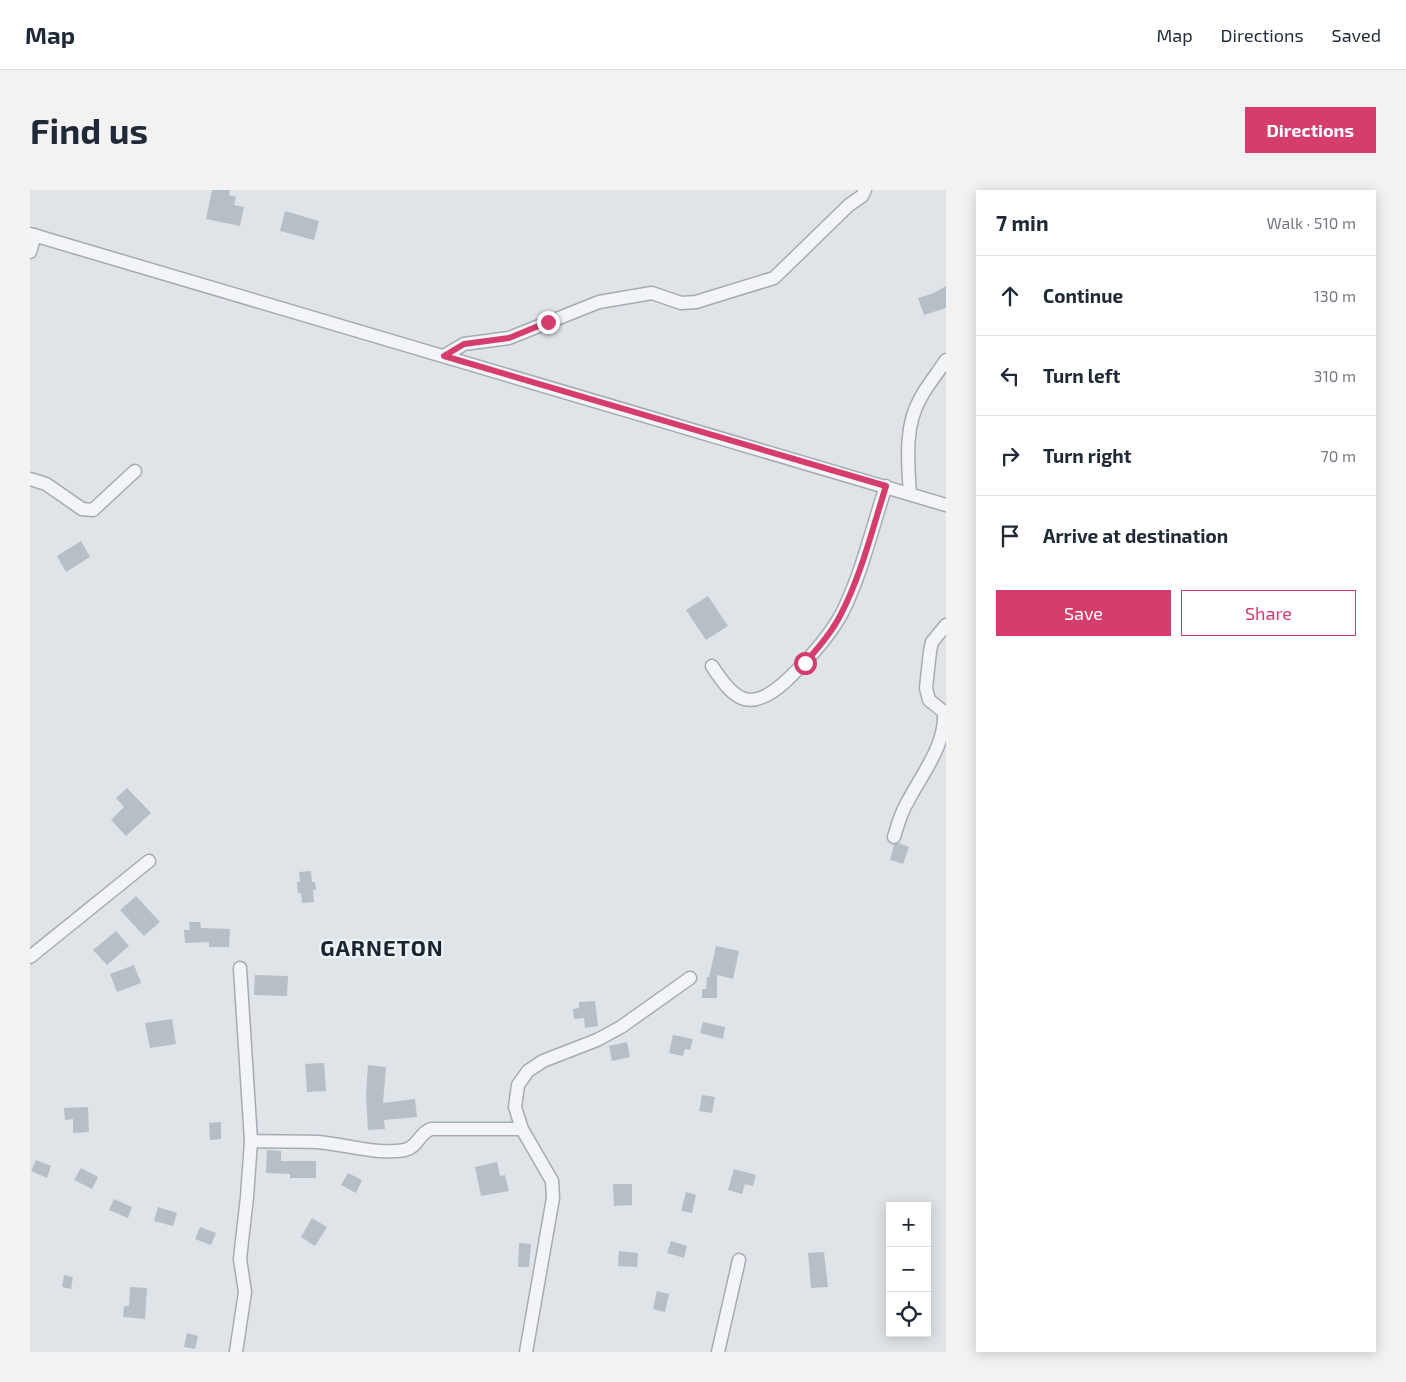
<!DOCTYPE html>
<meta charset="utf-8">
<style>
body{margin:0;font-family:"Exo 2",sans-serif;background:#f2f2f3;color:#1f2937}
.controls{position:absolute;right:15px;bottom:15px;display:grid;overflow:hidden;border-radius:0px;box-shadow:0 2px 12px #0003}
.controls button{width:45px;height:45px;display:grid;place-items:center;padding:0;border:0;border-bottom:1px solid #e0e1e3;background:#fff;color:#1f2937;font:25px sans-serif}
.stop{position:absolute;width:15px;height:15px;margin:-11px;border:4px solid #d43d6c;border-radius:50%;background:#fff}
.stop.end{background:#d43d6c;border-color:#fff;box-shadow:0 1px 5px #0008}
.list{margin:0;padding:0;list-style:none}
h2{display:flex;justify-content:space-between;align-items:center;height:65px;margin:0;padding:0 20px;font-size:21px}
h2 small{font-size:16px;font-weight:400;color:#747a83}
.list li{display:grid;grid-template-columns:32px 1fr auto;gap:15px;align-items:center;box-sizing:border-box;height:80px;padding:0 20px;border-top:1px solid #e0e1e3}
.list b{display:block;font-size:19px;white-space:nowrap}
.list em{font-size:16px;font-style:normal;color:#747a83}
.actions{display:flex;gap:10px;padding:15px 20px}
.actions a{flex:1;padding:11px 0;border:1px solid #d43d6c;border-radius:0px;text-align:center;font-size:18px;color:#d43d6c}
.actions .main{background:#d43d6c;color:#fff}
.icon{flex:none;width:28px;height:28px;fill:none;stroke:currentColor;stroke-width:2;stroke-linecap:round;stroke-linejoin:round}
.map{position:relative;flex:none;width:916px;height:1162px;overflow:hidden;border-radius:0px}
header{display:flex;align-items:center;gap:30px;box-sizing:border-box;height:70px;padding:0 25px;background:#fff;border-bottom:1px solid #e0e1e3}
header strong{font-size:24px}
nav{display:flex;gap:28px;margin-inline-start:auto;font-size:18px}
.intro{display:flex;align-items:center;justify-content:space-between;box-sizing:border-box;height:120px;padding:0 30px}
h1{margin:0;font-size:35px}
.button{padding:12px 22px;border-radius:0px;background:#d43d6c;color:#fff;font-size:18px;font-weight:700}
main{display:flex;gap:30px;padding:0 30px}
aside{flex:1;background:#fff;border-radius:0px;box-shadow:0 2px 12px #0003}
.map>svg:first-child{display:block}
</style>
<header>
<strong>Map</strong>
<nav><a>Map</a><a>Directions</a><a>Saved</a></nav>
</header>
<div class="intro"><h1>Find us</h1><a class="button">Directions</a></div>
<main>
<div class="map">
<svg width="916" height="1162" viewBox="0 0 916 1162">
<rect width="100%" height="100%" fill="#dfe4e9"/>
<path fill="#b6bec6" d="M182,0H200L199,5L206,7L204,15L214,17L210,36L176,29Z
M255,21L289,31L284,50L250,41Z
M916,96V118L894,125L888,108L904,103Z
M51,351L60,367L36,382L27,366Z
M678,406L698,436L676,450L656,420Z
M97,598L121,623L96,646L81,630L94,617L86,608Z
M869,653L879,657L873,674L860,670L864,655Z
M281,681L282,692H285L286,700H283L284,712L272,713L271,703H268L267,692H270L269,682Z
M106,706L130,732L114,746L90,720Z
M159,732H170L171,738L200,739L199,757H179V752L155,753L154,740H160Z
M86,741L99,756L77,775L63,760Z
M686,756L709,761L703,789L687,785V808H672V799H676L677,787H679Z
M104,775L111,793L87,802L80,784Z
M225,785L258,786L257,806L224,805Z
M565,811L568,836L555,838L554,828L544,829L543,819L549,818V812Z
M142,829L146,854L120,858L115,833Z
M673,832L695,837L693,849L670,843Z
M643,845L663,849L660,860L655,859L653,866L639,863Z
M597,852L600,867L582,871L579,856Z
M294,873L296,901L277,902L275,874Z
M338,875L356,877L353,913L385,909L387,927L354,930L355,939L338,940L336,905Z
M672,905L685,907L682,923L669,921Z
M58,917L59,942L43,943V929L35,930L34,918Z
M191,932V949L180,950L179,933Z
M237,960L251,961V971H286V988H260V984L236,983Z
M6,970L21,976L17,988L1,981Z
M467,972L470,986L475,985L479,1001L451,1006L445,977Z
M51,978L68,987L62,999L44,990Z
M704,979L726,985L723,996L715,994L712,1004L698,1000Z
M318,983L332,990L326,1003L311,995Z
M583,994H602V1015L584,1016Z
M656,1002L666,1005L662,1023L651,1021Z
M84,1009L102,1017L98,1028L79,1020Z
M128,1017L147,1023L143,1036L124,1031Z
M282,1028L297,1037L285,1056L271,1047Z
M170,1037L186,1043L181,1055L165,1049Z
M641,1051L657,1056L654,1068L637,1063Z
M489,1053L501,1054L499,1077H488Z
M589,1061L608,1063L607,1077L588,1076Z
M794,1062L798,1097L781,1098L778,1063Z
M34,1085L43,1087L41,1099L32,1097Z
M100,1097L117,1098L115,1129L93,1127L94,1116H99Z
M627,1101L639,1104L635,1122L623,1119Z
M157,1143L168,1146L165,1159L154,1157Z"/>
<g fill="none" stroke-linecap="round" stroke-linejoin="round">
<defs>
<path id="minor" d="M0,44L916,315
M0,62L5,45
M414,166L434,154L479,148L569,112L622,103L651,113L666,112L744,88L819,15L832,6L835,0
M0,289L16,294L52,319L63,320L105,281
M880,304C878,273 874,237 890,209C897,195 908,183 916,170
M682,476C705,512 721,523 756,491C777,471 798,449 812,423C832,383 842,338 856,296
M864,647C868,634 871,622 878,611C892,584 916,555 914,522L899,510L896,498L900,461L902,452L916,435
M0,767L119,671
M221,951C243,952 265,951 287,952C315,954 346,965 375,960C388,957 389,943 401,939H492
M206,1162L215,1102L210,1069L217,1007L221,951L210,778
M496,1162L523,1008L522,991L492,939L485,917L488,895L498,881L513,871L567,850L591,837L660,788
M688,1162L709,1070"/>
</defs>
<use href="#minor" stroke="#a4acb3" stroke-width="15"/>
<use href="#minor" stroke="#f2f4f7" stroke-width="12"/>
</g>
<g fill="none" stroke-linecap="round" stroke-linejoin="round">
<path stroke="#d43d6c" stroke-width="6" d="M518,132L479,148L434,154L414,166L856,296C843,337 831,386 811,424C802,442 788,458 775,473"/>
</g>
<g text-anchor="middle" dominant-baseline="central" stroke-width="4.5" stroke-linejoin="round" paint-order="stroke">
<g font-size="22" font-weight="bold" letter-spacing="1" fill="#192531" stroke="#eef3f6">
<text x="352" y="757">GARNETON</text>
</g>
</g>
</svg>
<div class="controls">
<button>+</button>
<button>−</button>
<button><svg class="icon" aria-label="locate" viewBox="0 0 24 24"><circle cx="12" cy="12" r="6"/><path d="M12 2v4M12 18v4M2 12h4M18 12h4"/></svg></button>
</div>
<div class="stop" style="left:775px;top:473px"></div>
<div class="stop end" style="left:518px;top:132px"></div>
</div>
<aside>
<h2>7 min<small>Walk · 510 m</small></h2>
<ul class="list">
<li><svg class="icon" aria-label="ahead" viewBox="0 0 24 24"><path d="M12 20V5M6 11l6-6 6 6"/></svg><div><b>Continue</b></div><em>130 m</em></li>
<li><svg class="icon" aria-label="left" viewBox="0 0 24 24"><path d="M17 20v-9H6M10 6l-5 5 5 5"/></svg><div><b>Turn left</b></div><em>310 m</em></li>
<li><svg class="icon" aria-label="right" viewBox="0 0 24 24"><path d="M7 20v-9h11M14 6l5 5-5 5"/></svg><div><b>Turn right</b></div><em>70 m</em></li>
<li><svg class="icon" aria-label="arrive" viewBox="0 0 24 24"><path d="M6 21V4h12l-3 4 3 4H6"/></svg><div><b>Arrive at destination</b></div></li>
</ul>
<div class="actions"><a class="main">Save</a><a>Share</a></div>
</aside>
</main>
